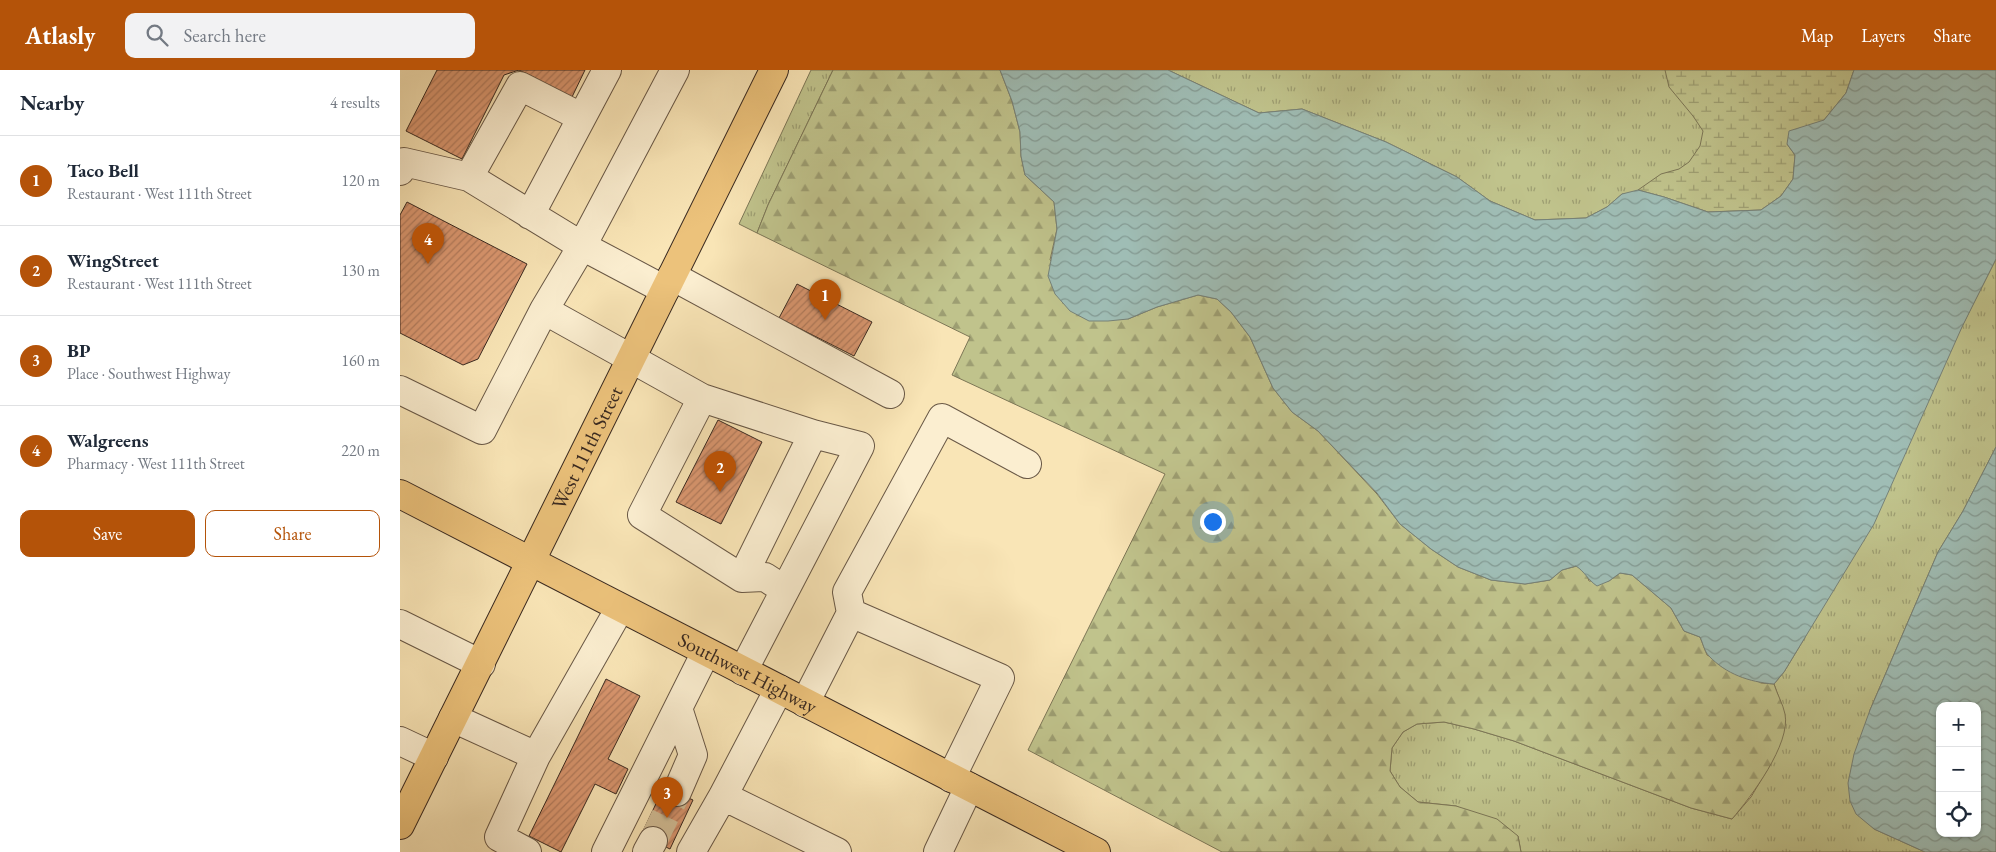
<!DOCTYPE html>
<meta charset="utf-8">
<style>
body{margin:0;font-family:"EB Garamond",serif;background:#f2f2f3;color:#1f2937}
.controls{position:absolute;right:15px;bottom:15px;display:grid;overflow:hidden;border-radius:10px;box-shadow:0 1px 4px #0004}
.controls button{width:45px;height:45px;display:grid;place-items:center;padding:0;border:0;border-bottom:1px solid #e0e1e3;background:#fff;color:#1f2937;font:25px sans-serif}
.you{position:absolute;left:812px;top:451px;width:18px;height:18px;margin:-12px;border:4px solid #fff;border-radius:50%;background:#1a73e8;box-shadow:0 0 0 8px #1a73e833}
.badge{display:grid;place-items:center;width:32px;height:32px;border-radius:50%;background:#b45309;color:#fff;font-size:16px;font-weight:700}
.pin{position:absolute;translate:-50% -41px;filter:drop-shadow(0 1px 2px #0008)}
.pin::after{content:'';position:absolute;top:26px;width:18px;height:15px;background:inherit;clip-path:polygon(0 0,100% 0,50% 100%)}
.list{margin:0;padding:0;list-style:none}
h2{display:flex;justify-content:space-between;align-items:center;height:65px;margin:0;padding:0 20px;font-size:21px}
h2 small{font-size:16px;font-weight:400;color:#747a83}
.list li{display:grid;grid-template-columns:32px 1fr auto;gap:15px;align-items:center;box-sizing:border-box;height:90px;padding:0 20px;border-top:1px solid #e0e1e3}
.list b{display:block;font-size:19px;white-space:nowrap}
.list p{margin:0;font-size:16px;white-space:nowrap;color:#747a83}
.list em{font-size:16px;font-style:normal;color:#747a83}
.actions{display:flex;gap:10px;padding:15px 20px}
.actions a{flex:1;padding:11px 0;border:1px solid #b45309;border-radius:10px;text-align:center;font-size:18px;color:#b45309}
.actions .main{background:#b45309;color:#fff}
.icon{flex:none;width:28px;height:28px;fill:none;stroke:currentColor;stroke-width:2;stroke-linecap:round;stroke-linejoin:round}
.map{position:relative;flex:none;width:1596px;height:782px;overflow:hidden}
header{display:flex;align-items:center;gap:30px;box-sizing:border-box;height:70px;padding:0 25px;background:#b45309;color:#fff}
header strong{font-size:24px}
nav{display:flex;gap:28px;margin-inline-start:auto;font-size:18px}
.search{width:350px;height:45px;background:#f2f2f3;display:flex;align-items:center;gap:12px;box-sizing:border-box;padding:0 18px;border-radius:10px;color:#747a83;font-size:19px}
main{display:flex}
aside{flex:1;background:#fff}
.map>svg:first-child{display:block}
</style>
<header>
<strong>Atlasly</strong>
<div class="search"><svg class="icon" aria-label="search" viewBox="0 0 24 24"><circle cx="10" cy="10" r="6"/><path d="M15 15l6 6"/></svg>Search here</div>
<nav><a>Map</a><a>Layers</a><a>Share</a></nav>
</header>
<main>
<aside>
<h2>Nearby<small>4 results</small></h2>
<ul class="list">
<li><span class="badge">1</span><div><b>Taco Bell</b><p>Restaurant · West 111th Street</p></div><em>120 m</em></li>
<li><span class="badge">2</span><div><b>WingStreet</b><p>Restaurant · West 111th Street</p></div><em>130 m</em></li>
<li><span class="badge">3</span><div><b>BP</b><p>Place · Southwest Highway</p></div><em>160 m</em></li>
<li><span class="badge">4</span><div><b>Walgreens</b><p>Pharmacy · West 111th Street</p></div><em>220 m</em></li>
</ul>
<div class="actions"><a class="main">Save</a><a>Share</a></div>
</aside>
<div class="map">
<svg width="1596" height="782" viewBox="0 0 1596 782">
<defs>
<pattern id="grass-tufts" width="24" height="20" patternUnits="userSpaceOnUse" patternTransform="scale(1.25)"><rect width="24" height="20" fill="#c0c38c"/><path d="M3 7l-1-3M5 7V3M7 7l1-3M15 17l-1-3M17 17v-4M19 17l1-3" fill="none" stroke="#9d9e72"/></pattern>
<pattern id="forest-firs" width="22" height="20" patternUnits="userSpaceOnUse" patternTransform="scale(1.25)"><rect width="22" height="20" fill="#c0c38c"/><path d="M5 1l3.5 6h-7zM16 11l3.5 6h-7z" fill="#9d9e72"/></pattern>
<pattern id="wetland-marsh" width="20" height="14" patternUnits="userSpaceOnUse" patternTransform="scale(1.25)"><rect width="20" height="14" fill="#c0c38c"/><path d="M1 5h8M5 5V1M11 12h8M15 12V8" fill="none" stroke="#9d9e72"/></pattern>
<pattern id="water-waves" width="16" height="10" patternUnits="userSpaceOnUse" patternTransform="scale(1.25)"><rect width="16" height="10" fill="#9fbdb5"/><path d="M0 5q4-4 8 0t8 0" fill="none" stroke="#839a93"/></pattern>
<pattern id="building-hatch" width="6" height="6" patternUnits="userSpaceOnUse" patternTransform="scale(1.25)"><rect width="6" height="6" fill="#da9770"/><path d="M-1 1l2-2M0 6l6-6M5 7l2-2" fill="none" stroke="#b27b5c"/></pattern>
</defs>
<rect width="100%" height="100%" fill="#f9e5b6"/>
<filter id="stains"><feTurbulence type="fractalNoise" baseFrequency=".004" numOctaves="4"/><feColorMatrix values="0 0 0 0 .2 0 0 0 0 .09 0 0 0 0 .02 0 0 0 .5 -.17"/></filter>
<radialGradient id="worn" r=".72"><stop offset=".6" stop-color="#630" stop-opacity="0"/><stop offset="1" stop-color="#630" stop-opacity=".3"/></radialGradient>
<path fill="url(#grass-tufts)" stroke="#7c7656" d="M411,0H433L368,135L357,163L339,154Z
M768,0H1454L1393,109L1222,124L1207,137L1186,148L1135,150L1090,131L1057,107L986,72L902,39L859,43Z
M1596,189V377L1563,441L1538,482L1470,640L1474,759L1525,782H1121L1118,766L1056,736L1018,732L1000,717L990,701L992,678L1003,662L1017,654L1044,652L1074,659L1114,671L1291,738L1332,749L1351,727L1370,695L1385,645L1374,614L1384,602L1404,569Z"/>
<path fill="url(#forest-firs)" stroke="#7c7656" d="M433,0H600L612,31L620,62L621,86L625,105L654,132L657,159L650,190L728,249L757,237L798,225L817,229L831,242L850,267L873,318L892,342L918,361L977,424L1000,454L1031,479L1058,497L1091,510L1125,514L1150,510L1162,500L1177,496L1186,503L1189,511H1209L1220,503L1232,505L1271,538L1284,561L1300,567L1307,585L1361,613L1374,614C1377,624 1383,634 1385,644C1391,674 1351,727 1332,749L1291,738L1114,671L1074,659L1044,652L1017,654L1003,662L992,678L990,701L1000,717L1018,732L1056,736L1097,749L1118,766L1121,782H822L628,680L765,404L552,305L570,267L357,163L368,135Z"/>
<path fill="url(#wetland-marsh)" stroke="#7c7656" d="M1265,0H1454L1446,23L1424,50L1387,74L1395,85L1393,109L1381,126L1361,140L1308,142L1264,127L1238,120L1261,104L1279,99L1289,92L1300,76L1303,61L1293,46L1269,17Z"/>
<path fill="url(#water-waves)" stroke="#768279" fill-rule="evenodd" d="M600,0H768L859,43L902,39L986,72L1057,107L1090,131L1135,150L1186,148L1207,137L1222,124L1238,120L1264,127L1308,142L1361,140L1381,126L1393,109L1395,85L1387,74L1389,61L1424,50L1446,23L1454,0H1596V189L1562,257L1474,454L1384,602L1374,614C1349,612 1326,604 1309,586C1304,581 1303,573 1300,567L1284,561L1271,538L1232,505L1220,503L1209,511L1197,516C1188,510 1185,502 1176,496L1162,500L1150,510L1125,514L1091,510L1058,497L1031,479L1000,454L977,423L918,361L892,342L873,318L850,267L831,242L817,229L798,225L757,237L728,249L708,251H689L670,241L655,224L648,206L657,159L654,132L625,105L621,86L620,62L612,31Z
M1596,377V782H1525L1474,759L1456,744L1450,731L1448,713L1454,684L1470,640L1538,482L1563,441ZM1540,636H1577V763H1540Z"/>
<path fill="url(#building-hatch)" stroke="#392920" d="M37,0H185L172,27L119,0L104,5L62,89L6,61Z
M7,132L127,194L78,289L63,295L0,263V145Z
M397,214L472,252L454,286L379,248Z
M318,350L362,372L321,454L276,432Z
M206,609L240,626L208,689L228,699L216,724L195,714L161,782L129,766Z
M264,717L293,730L270,779L241,765Z"/>
<g fill="none" stroke-linecap="round" stroke-linejoin="round">
<path stroke="#d3bf98" stroke-width="28" stroke-dasharray="28 14" stroke-linecap="butt" d="M253,771L277,722"/>
<defs>
<path id="minor" d="M181,47L120,16L69,107L182,176L265,220
M0,101L4,92L69,107
M130,145L207,0
M272,206L490,324
M144,240L182,176L275,0
M0,320L82,360L144,240L302,328L413,364L342,508
M302,328L242,445L342,508L365,507L385,520
M451,543L447,522L542,348L627,394
M0,554L81,594
M343,601L460,376L413,364
M405,633L451,543L600,608L551,708
M53,648L136,686L99,767L127,782
M0,671L34,687
M136,686L220,538
M277,722L293,685L278,638
M323,726L437,782
M206,782L306,582
M247,782L253,771
M291,782L323,726L379,619
M538,782L569,717"/>
<g id="major">
<path id="s1" d="M0,424L696,782"/>
<path id="s2" d="M0,755L374,0"/>
</g>
</defs>
<use href="#minor" stroke="#695846" stroke-width="30"/>
<use href="#major" stroke="#392920" stroke-width="30"/>
<use href="#minor" stroke="#fbeed0" stroke-width="28"/>
<use href="#major" stroke="#ecc27b" stroke-width="28"/>
</g>
<g text-anchor="middle" dominant-baseline="central" stroke-width="4" stroke-linejoin="round" paint-order="stroke">
<g font-size="20" fill="#392920" stroke="#fbeed0">
<text stroke="none"><textPath href="#s2" startOffset="421">West 111th Street</textPath></text>
<text stroke="none"><textPath href="#s1" startOffset="391">Southwest Highway</textPath></text>
</g>
</g>
<rect width="100%" height="100%" filter="url(#stains)"/>
<rect width="100%" height="100%" fill="url(#worn)"/>
</svg>
<div class="controls">
<button>+</button>
<button>−</button>
<button><svg class="icon" aria-label="locate" viewBox="0 0 24 24"><circle cx="12" cy="12" r="6"/><path d="M12 2v4M12 18v4M2 12h4M18 12h4"/></svg></button>
</div>
<div class="you"></div>
<div class="pin badge" style="left:425px;top:250px">1</div>
<div class="pin badge" style="left:320px;top:422px">2</div>
<div class="pin badge" style="left:267px;top:748px">3</div>
<div class="pin badge" style="left:28px;top:194px">4</div>
</div>
</main>
